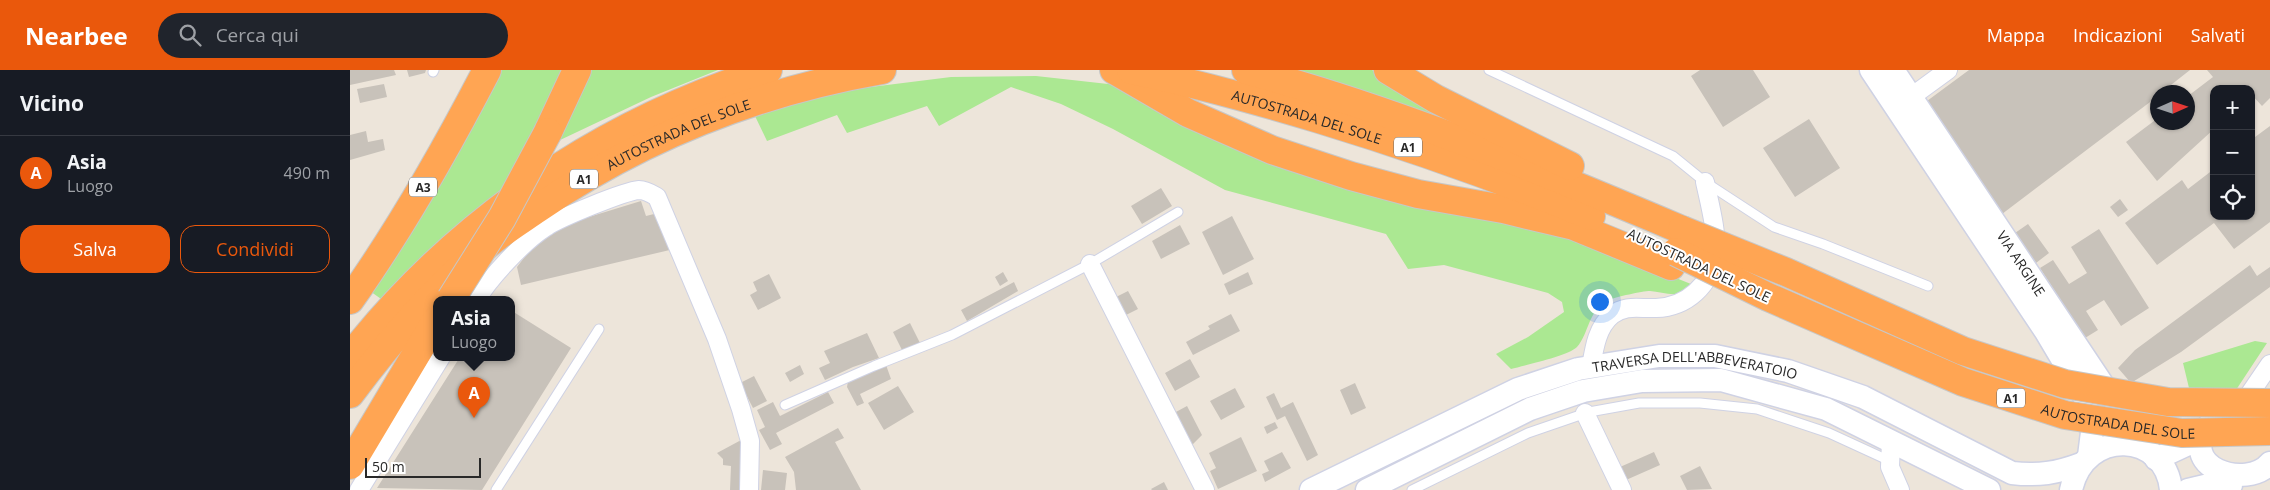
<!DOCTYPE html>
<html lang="it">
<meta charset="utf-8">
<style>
body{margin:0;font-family:"Open Sans",sans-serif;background:#20242c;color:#f1f3f6}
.controls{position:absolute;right:15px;top:15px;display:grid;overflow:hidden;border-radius:10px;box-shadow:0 1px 4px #0004}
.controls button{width:45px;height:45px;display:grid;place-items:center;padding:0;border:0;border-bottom:1px solid #363941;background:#171b24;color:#f1f3f6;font:25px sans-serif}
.compass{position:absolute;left:1800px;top:15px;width:45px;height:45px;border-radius:50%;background:#171b24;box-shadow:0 1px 4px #0004;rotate:87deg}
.scale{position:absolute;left:15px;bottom:12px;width:116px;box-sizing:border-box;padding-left:5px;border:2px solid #292929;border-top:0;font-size:14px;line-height:18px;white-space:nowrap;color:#292929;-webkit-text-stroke:4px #fff;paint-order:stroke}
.you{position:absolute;left:1249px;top:231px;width:18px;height:18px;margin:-12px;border:4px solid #fff;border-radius:50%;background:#1a73e8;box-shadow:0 0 0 8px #1a73e833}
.badge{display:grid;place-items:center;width:32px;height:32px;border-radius:50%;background:#ea580c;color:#fff;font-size:16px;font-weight:700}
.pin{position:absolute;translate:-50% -41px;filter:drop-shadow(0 1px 2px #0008)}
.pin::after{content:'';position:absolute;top:26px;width:18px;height:15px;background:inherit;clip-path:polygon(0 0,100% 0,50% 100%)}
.popup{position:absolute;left:83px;top:226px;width:82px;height:65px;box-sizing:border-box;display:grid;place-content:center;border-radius:10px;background:#171b24;filter:drop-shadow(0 1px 4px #0005);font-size:16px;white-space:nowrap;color:#9ea1a6}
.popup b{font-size:19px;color:#f1f3f6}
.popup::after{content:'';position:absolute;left:50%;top:100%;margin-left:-10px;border:10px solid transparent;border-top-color:#171b24}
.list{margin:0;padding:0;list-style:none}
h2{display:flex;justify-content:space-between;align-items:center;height:65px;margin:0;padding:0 20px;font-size:21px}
h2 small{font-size:16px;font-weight:400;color:#9ea1a6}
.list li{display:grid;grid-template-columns:32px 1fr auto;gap:15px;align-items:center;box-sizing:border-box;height:75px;padding:0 20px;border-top:1px solid #363941}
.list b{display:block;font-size:19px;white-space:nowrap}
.list p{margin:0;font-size:16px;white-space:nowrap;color:#9ea1a6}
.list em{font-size:16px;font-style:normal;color:#9ea1a6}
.actions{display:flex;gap:10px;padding:15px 20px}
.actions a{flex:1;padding:11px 0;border:1px solid #ea580c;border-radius:15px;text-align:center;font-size:18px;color:#ea580c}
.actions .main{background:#ea580c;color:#fff}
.icon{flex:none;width:28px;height:28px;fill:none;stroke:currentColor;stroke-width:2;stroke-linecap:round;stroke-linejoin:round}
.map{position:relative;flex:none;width:1920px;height:420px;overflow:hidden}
header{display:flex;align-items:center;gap:30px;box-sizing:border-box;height:70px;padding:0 25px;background:#ea580c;color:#fff}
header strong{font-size:24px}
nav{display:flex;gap:28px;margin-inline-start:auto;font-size:18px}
.search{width:350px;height:45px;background:#20242c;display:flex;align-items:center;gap:12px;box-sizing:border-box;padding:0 18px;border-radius:28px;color:#9ea1a6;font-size:19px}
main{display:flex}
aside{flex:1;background:#171b24}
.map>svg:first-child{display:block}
</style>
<header>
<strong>Nearbee</strong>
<div class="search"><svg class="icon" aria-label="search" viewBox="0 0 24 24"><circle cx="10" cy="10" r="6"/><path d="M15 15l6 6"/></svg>Cerca qui</div>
<nav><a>Mappa</a><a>Indicazioni</a><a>Salvati</a></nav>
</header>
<main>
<aside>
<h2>Vicino<small></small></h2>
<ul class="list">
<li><span class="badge">A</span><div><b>Asia</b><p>Luogo</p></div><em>490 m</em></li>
</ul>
<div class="actions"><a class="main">Salva</a><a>Condividi</a></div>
</aside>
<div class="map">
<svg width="1920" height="420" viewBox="0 0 1920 420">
<rect width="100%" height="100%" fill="#ede5da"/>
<path fill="#abe892" d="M146,0H218L155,123L34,231L17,219Z
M239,0H368L301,27L208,71Z
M941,0H1022L1078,32L1109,56Z
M686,6L776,16L792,26L1233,171L1341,214C1333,231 1314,222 1300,221C1292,221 1266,227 1259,230C1238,239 1239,264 1227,277C1218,286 1175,295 1161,299L1146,284L1178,267L1214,242L1212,232L1198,223L1094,195L1058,199L1036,164L875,120L763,59L711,34L661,17L589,56L577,36L497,63L487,45L417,71L405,46L460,28L513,18L601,7Z
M1905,271L1917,273L1886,320L1839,318L1833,293Z"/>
<path fill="#c8c2ba" d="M0,0H44L46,5L0,15Z
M57,0H76L75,3L59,7Z
M1350,0H1403L1420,27L1373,57L1341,6Z
M1619,0H1840L1812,22H1808V26L1652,144L1577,31Z
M1857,0H1920V28L1912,36L1901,24V19H1864V59L1807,111L1776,72L1808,48V52H1838V26L1863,7Z
M34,14L37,27L10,33L7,19Z
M1459,49L1490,98L1445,127L1413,78Z
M1920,56V152L1884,179L1864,153L1807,195L1775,153L1832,110L1838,119L1864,99V146H1901V70Z
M16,61L18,72L33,69L35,80L0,90V65Z
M811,118L822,136L792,154L781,136Z
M1770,129L1778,140L1768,147L1760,137Z
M291,131L296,146L304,144L309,147L324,179L171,215L167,197L190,167L203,158Z
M882,146L904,189L873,205L852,162Z
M1678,154L1699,183L1686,193L1665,163Z
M830,155L840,174L811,189L802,171Z
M1749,159L1799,238L1771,256L1754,230L1736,241L1748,260L1735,268L1690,198L1703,190L1719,214L1737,203L1721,177Z
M1900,195L1907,206L1920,197V217L1831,282L1781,313L1768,298L1785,280Z
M653,202L658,211L650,216L645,207Z
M898,202L903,214L879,225L874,214Z
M419,204L431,228L408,240L400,225L407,221L403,212Z
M664,212L668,221L617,251L611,240Z
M778,221L788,239L776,245L766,227Z
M162,241L221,278L132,420L27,418L110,287H162Z
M881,244L890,261L843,285L836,272L860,259L858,256Z
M560,253L570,273L553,282L543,262Z
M517,263L529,288L503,297L475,310L469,298L480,293L474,281Z
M840,289L850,307L825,321L815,303Z
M450,295L454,304L440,312L435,303Z
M536,295L541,309L510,324L514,333L507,336L497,317L498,311Z
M404,306L417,331L403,338L390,313Z
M1005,313L1016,338L1001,345L990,320Z
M548,316L564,342L534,360L518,333Z
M885,318L895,337L871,350L860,331Z
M478,322L484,333L426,363L432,374L420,380L409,360L415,357L407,340L423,332L430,346Z
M924,323L931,338L943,332L968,385L957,391L935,346L927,350L916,327Z
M837,336L852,365L841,376L824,343Z
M925,352L928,358L917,364L914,357Z
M488,358L494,368L485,372L511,420H446L444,402L435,387Z
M891,367L907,401L868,419L860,401L866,398L859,383Z
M393,369L394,420H380L381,396L373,395V389L367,383Z
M932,382L941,398L915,412L912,404L919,401L914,391Z
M1304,382L1310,395L1276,410L1270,397Z
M1350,396L1362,419L1337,420L1330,406Z
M413,400L437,403L435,420H411Z
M814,412L818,420H802L801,419Z"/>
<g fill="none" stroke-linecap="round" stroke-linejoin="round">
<defs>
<path id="service" d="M1139,0L1323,86L1355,112L1424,157L1473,174L1578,216
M83,2L84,0
M435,335L524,296L602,265L740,194L828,142
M146,420L249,259
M1062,420L1178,363L1239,342L1289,333H1350L1407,339L1479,363L1540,391"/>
<path id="minor" d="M1561,27L1598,0
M740,194L855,420
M127,229C140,207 174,171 196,157C209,148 275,121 289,120C296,120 302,124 307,127L367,269L391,339L400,371L399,420
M1241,297C1244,279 1247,257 1262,245C1276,234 1290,239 1306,238C1337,237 1361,215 1365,184C1368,164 1359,131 1355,112
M1890,338L1920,294
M1235,343L1272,420
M1541,371L1540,397L1550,420
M9,420L91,287"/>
<g id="tertiary">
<path d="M1521,0L1696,262L1734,326L1742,362L1739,386"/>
<path id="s1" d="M1543,0L1787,366L1803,385"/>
<path d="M1896,342C1884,339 1869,341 1861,352C1823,399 1898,420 1920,393"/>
<path d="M1806,389L1851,368"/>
<path id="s2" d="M961,420L1168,319L1228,299L1309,286H1365L1438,301L1513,327L1662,403C1688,406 1707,403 1731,394"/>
<path d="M1017,420L1180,339L1233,321L1292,311L1371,310L1476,339L1639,420"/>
<path d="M1721,420C1735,356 1816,362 1821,420"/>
<path d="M1838,420L1859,415H1881"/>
</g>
<g id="motorway">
<path d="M764,0L838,43L922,80L1001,106L1068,124L1153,139L1224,156L1321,196"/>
<path id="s3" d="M781,0C845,13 906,30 969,49C1061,77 1152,109 1241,146"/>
<path d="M896,0C1046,40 1190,100 1332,160"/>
<path d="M1038,0L1086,29L1220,96"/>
<path d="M198,62L227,0"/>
<path d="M0,230C52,157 96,79 137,0"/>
<path d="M0,287C107,150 253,52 418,0"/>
<path id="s4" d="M0,324C41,269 85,218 138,174C153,161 171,150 187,139C293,66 407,22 532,0"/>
<path d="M0,395L86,251"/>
</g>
</defs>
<use href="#service" stroke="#cfd2e4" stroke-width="11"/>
<use href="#minor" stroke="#cfd2e4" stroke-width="20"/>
<use href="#tertiary" stroke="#cfd2e4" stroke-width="25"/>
<use href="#motorway" stroke="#c7c7c7" stroke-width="30"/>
<use href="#service" stroke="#fff" stroke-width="9"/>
<use href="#minor" stroke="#fff" stroke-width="18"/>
<use href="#tertiary" stroke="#fff" stroke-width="22"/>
<use href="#motorway" stroke="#ffa553" stroke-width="28"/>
<defs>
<g id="motorway-bridge">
<path d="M1332,160L1436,202L1613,281L1715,314L1818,332L1920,333"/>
<path id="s5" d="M1326,182L1418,227L1613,312L1715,345L1832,363L1920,361"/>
<path d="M101,229L152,148L198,62"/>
</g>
</defs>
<use href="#motorway-bridge" stroke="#c7c7c7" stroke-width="30" stroke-linecap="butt"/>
<use href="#motorway-bridge" stroke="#ffa553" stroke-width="28"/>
</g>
<g text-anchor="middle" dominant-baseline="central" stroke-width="4" stroke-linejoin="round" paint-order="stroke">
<g fill="#fff" stroke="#696969" stroke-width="1">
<rect x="1044" y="67.5" width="28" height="19" rx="4"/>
<rect x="220" y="99.5" width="28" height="19" rx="4"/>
<rect x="59" y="107.5" width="28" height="19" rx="4"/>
<rect x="1647" y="318.5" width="28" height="19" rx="4"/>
</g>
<g font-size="12" font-weight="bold" fill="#292929">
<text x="1058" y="77">A1</text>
<text x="234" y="109">A1</text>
<text x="73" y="117">A3</text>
<text x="1661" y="328">A1</text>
</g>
<g font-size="14" fill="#292929" stroke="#fff">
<text stroke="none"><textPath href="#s3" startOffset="182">AUTOSTRADA DEL SOLE</textPath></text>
<text stroke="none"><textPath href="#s4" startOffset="425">AUTOSTRADA DEL SOLE</textPath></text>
<text stroke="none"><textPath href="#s1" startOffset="232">VIA ARGINE</textPath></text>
<text transform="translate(1349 195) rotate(25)">AUTOSTRADA DEL SOLE</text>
<text stroke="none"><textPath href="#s2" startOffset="412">TRAVERSA DELL'ABBEVERATOIO</textPath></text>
<text stroke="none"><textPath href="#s5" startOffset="476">AUTOSTRADA DEL SOLE</textPath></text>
</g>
</g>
</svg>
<div class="controls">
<button>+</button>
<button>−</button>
<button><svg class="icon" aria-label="locate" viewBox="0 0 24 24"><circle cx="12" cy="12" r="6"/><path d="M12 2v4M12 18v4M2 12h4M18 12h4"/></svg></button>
</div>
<svg class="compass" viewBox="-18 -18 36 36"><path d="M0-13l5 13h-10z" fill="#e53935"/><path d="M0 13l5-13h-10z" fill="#9ea1a6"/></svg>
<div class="scale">50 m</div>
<div class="you"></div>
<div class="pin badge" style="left:124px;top:348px">A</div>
<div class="popup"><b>Asia</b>Luogo</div>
</div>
</main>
